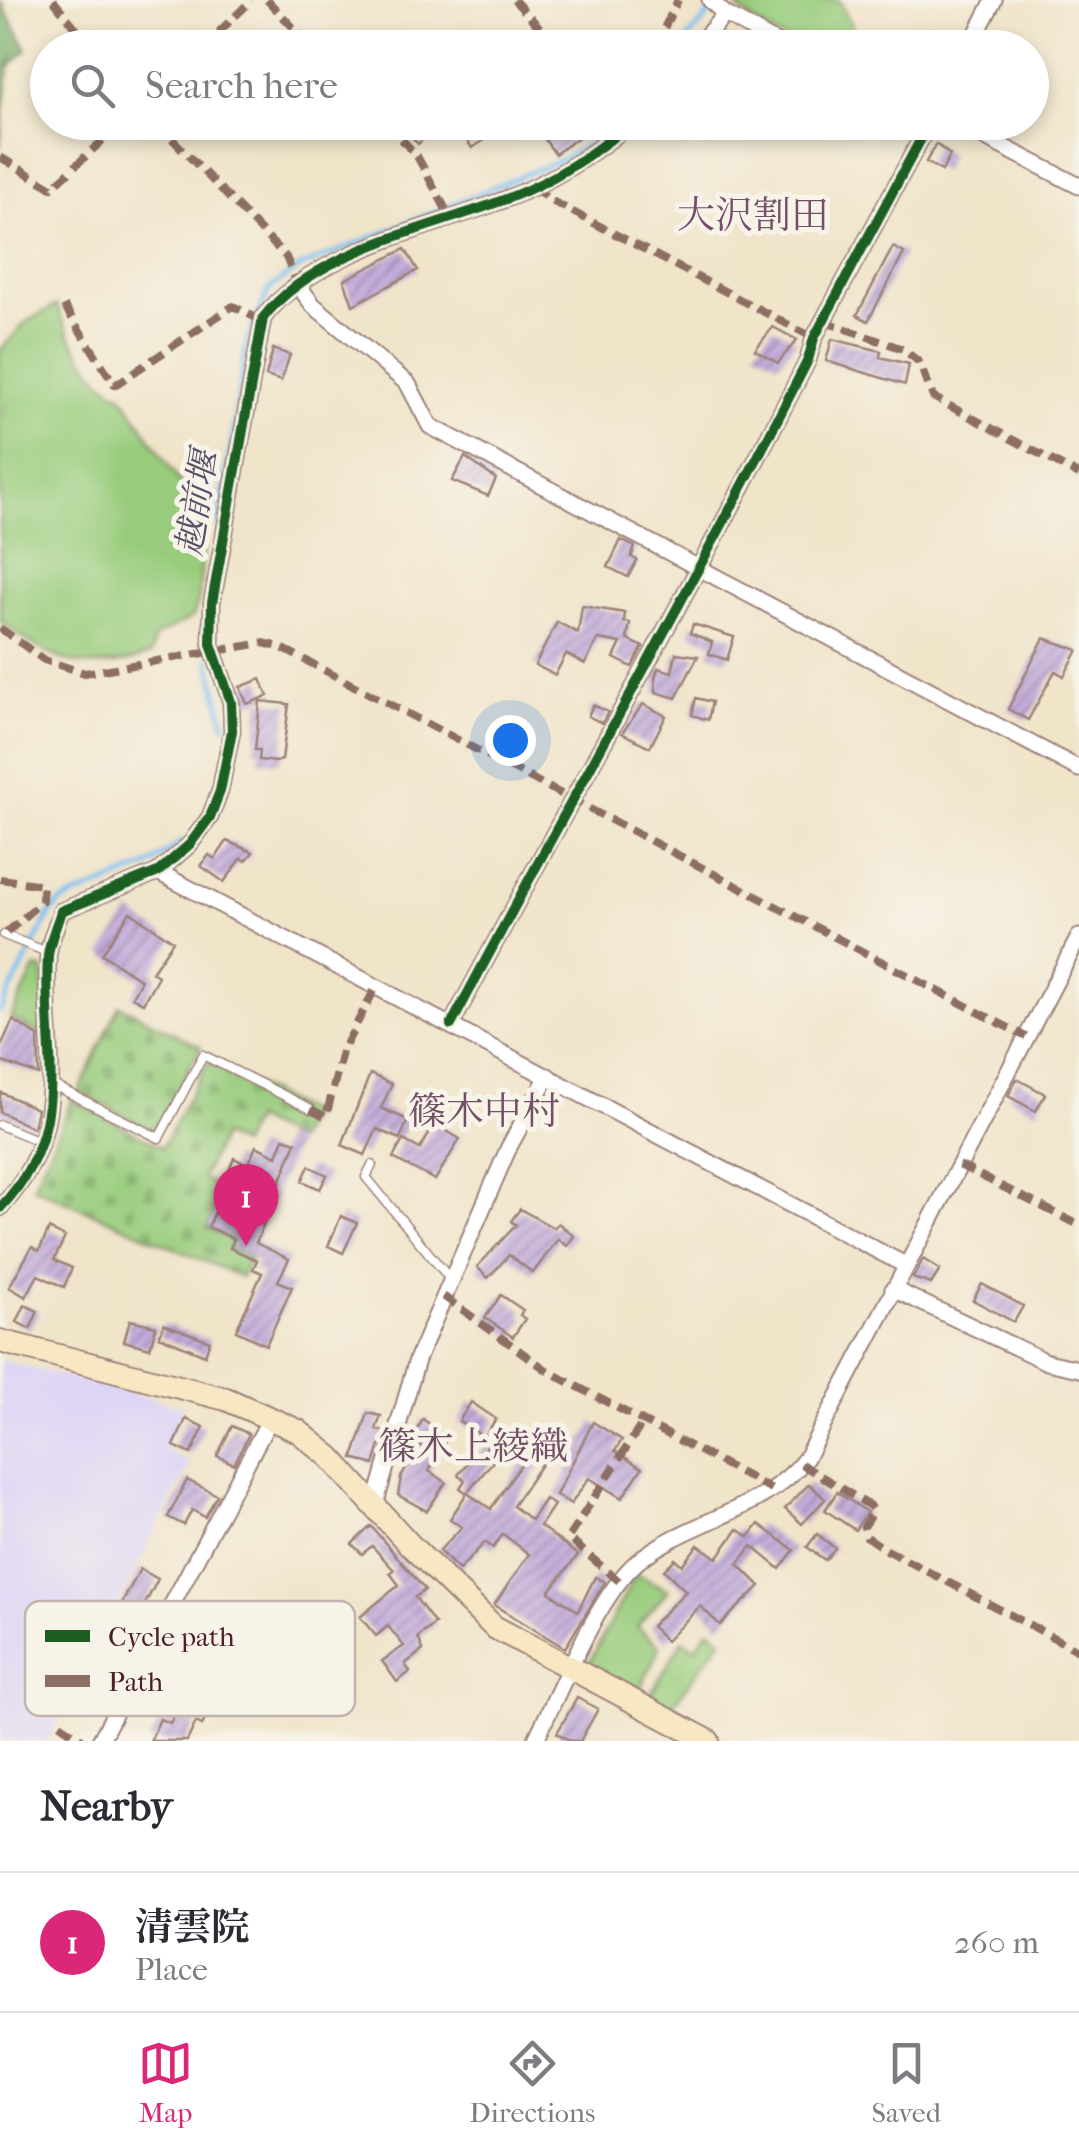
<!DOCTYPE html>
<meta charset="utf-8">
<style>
body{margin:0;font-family:"IM FELL French Canon","Noto Serif JP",serif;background:#f7f7f7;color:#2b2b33}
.you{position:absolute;left:510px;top:740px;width:35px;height:35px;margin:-25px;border:8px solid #fff;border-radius:50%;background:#1a73e8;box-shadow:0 0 0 15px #1a73e833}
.badge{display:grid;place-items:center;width:65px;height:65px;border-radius:50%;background:#db2777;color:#fff;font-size:32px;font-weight:700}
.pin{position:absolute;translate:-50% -82px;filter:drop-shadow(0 2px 5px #0008)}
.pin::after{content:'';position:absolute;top:52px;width:35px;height:30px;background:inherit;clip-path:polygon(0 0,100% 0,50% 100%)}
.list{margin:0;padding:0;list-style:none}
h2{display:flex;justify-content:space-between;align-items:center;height:130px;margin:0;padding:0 40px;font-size:42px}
h2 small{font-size:32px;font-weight:400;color:#7c7c81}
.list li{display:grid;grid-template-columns:65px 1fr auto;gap:30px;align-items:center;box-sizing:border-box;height:140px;padding:0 40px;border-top:2px solid #e1e1e2}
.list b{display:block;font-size:38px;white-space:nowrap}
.list p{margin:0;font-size:32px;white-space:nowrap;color:#7c7c81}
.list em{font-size:32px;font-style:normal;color:#7c7c81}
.icon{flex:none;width:55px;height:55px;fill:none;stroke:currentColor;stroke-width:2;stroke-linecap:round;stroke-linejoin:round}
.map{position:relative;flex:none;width:1079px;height:1741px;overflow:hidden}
.search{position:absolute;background:#fff;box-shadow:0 5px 15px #0003;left:30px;right:30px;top:30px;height:110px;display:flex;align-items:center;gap:25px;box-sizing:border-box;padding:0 35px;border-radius:55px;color:#7c7c81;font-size:38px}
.sheet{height:270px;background:#fff}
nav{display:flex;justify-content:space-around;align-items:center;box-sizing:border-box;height:140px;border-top:2px solid #e1e1e2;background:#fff;font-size:28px;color:#7c7c81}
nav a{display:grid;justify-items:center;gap:5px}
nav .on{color:#db2777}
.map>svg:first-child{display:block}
</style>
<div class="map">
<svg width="1079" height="1741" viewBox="0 0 1079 1741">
<defs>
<pattern id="forest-firs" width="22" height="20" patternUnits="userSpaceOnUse" patternTransform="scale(2.5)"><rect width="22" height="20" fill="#7ab06c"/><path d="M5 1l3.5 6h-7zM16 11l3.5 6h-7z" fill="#668f59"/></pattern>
<pattern id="cemetery-stones" width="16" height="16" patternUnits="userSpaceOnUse" patternTransform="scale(2.5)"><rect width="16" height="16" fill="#98cc7c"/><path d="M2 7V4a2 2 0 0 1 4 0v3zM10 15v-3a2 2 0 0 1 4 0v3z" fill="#84af6b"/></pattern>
<pattern id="building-hatch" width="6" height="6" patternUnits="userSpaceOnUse" patternTransform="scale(2.5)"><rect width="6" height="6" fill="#c2acda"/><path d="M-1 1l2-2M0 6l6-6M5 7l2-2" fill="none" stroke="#a08bb1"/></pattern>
</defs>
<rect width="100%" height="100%" fill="#f7f3e8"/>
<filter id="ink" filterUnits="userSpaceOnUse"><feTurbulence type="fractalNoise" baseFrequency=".01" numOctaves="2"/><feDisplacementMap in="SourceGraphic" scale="20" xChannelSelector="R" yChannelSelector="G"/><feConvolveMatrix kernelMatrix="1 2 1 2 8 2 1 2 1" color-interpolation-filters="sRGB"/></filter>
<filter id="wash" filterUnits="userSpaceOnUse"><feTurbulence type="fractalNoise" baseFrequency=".0048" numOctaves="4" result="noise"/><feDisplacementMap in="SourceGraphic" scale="40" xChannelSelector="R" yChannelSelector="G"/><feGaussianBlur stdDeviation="2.25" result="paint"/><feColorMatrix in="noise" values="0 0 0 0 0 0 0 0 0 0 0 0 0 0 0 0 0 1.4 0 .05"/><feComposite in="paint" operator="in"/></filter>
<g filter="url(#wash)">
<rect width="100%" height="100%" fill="#f0e4c9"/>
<path fill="#ded5f5" d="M0,1360L184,1407L164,1449L190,1463L48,1741H0Z"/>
<path fill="#98cc7c" stroke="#717654" stroke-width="2.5" d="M743,0H839L852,25L843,47C796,47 772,40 737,7Z
M57,305C66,335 94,382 122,395L205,520L199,599L193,617L155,637L151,654C86,679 52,661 0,621V350L26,322Z
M35,968L43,969L49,1039L11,1018Z
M636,1574L668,1590L637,1627L660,1646L640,1690L587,1666Z
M709,1629L722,1639L670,1708L649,1696L683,1640L695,1648Z"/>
<path fill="url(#forest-firs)" stroke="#62684c" stroke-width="2.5" d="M0,0L27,49L9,67L0,147Z"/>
<path fill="url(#cemetery-stones)" stroke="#717654" stroke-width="2.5" d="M119,1005L201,1047L154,1131L79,1092Z
M208,1061L310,1113L296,1142L254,1119L241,1145L222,1136L202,1178L224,1189L207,1228L233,1239L230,1248L251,1258L241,1277L33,1187L72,1100L162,1147Z"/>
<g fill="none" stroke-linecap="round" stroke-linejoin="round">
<path stroke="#7bbff1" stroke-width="5" d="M680,48L714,8
M219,525L247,339L270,288L302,266L565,158L596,140L614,122
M209,659L225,726
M0,1011L51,912L61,902L150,865L182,841"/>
</g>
<g id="blocks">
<path fill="url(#building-hatch)" d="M412,122H441L418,144L404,129Z
M455,122H512L472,148Z
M533,122H600L555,154Z
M936,144L950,155L942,171L926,162Z
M893,247L904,253L868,321L857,315Z
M405,249L418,270L353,305L344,280Z
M773,327L797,340L778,363L755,350Z
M832,339L881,351L880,357L909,364L905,385L826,361Z
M273,349L290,355L281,381L266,376Z
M465,457L496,479L488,496L452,481Z
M621,540L635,547L631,557L637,560L628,577L608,567Z
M582,606L625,613L624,622L630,623L627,639L643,647L632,667L614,658L621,643L598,639L585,664L566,654L555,675L535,665L557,622L578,633Z
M693,624L734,637L727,660L709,654L712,642L690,633Z
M1044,638L1078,650L1064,676L1055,671L1028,720L1008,709Z
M676,653L698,656L676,698L656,692L655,678L658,668L672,672Z
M261,679L268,696L247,704L240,687Z
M696,698L712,702L708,720L692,715Z
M260,701L289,704L282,760L276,762L259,760L260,750H255Z
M643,704L666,716L650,747L622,733Z
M593,705L608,712L602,723L588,716Z
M227,841L253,852L246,861L242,858L224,882L201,866L209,855L215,859Z
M130,912L173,941L152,972L158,976L143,1003L132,997L141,980L102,954Z
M13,1020L38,1036L39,1075L0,1061V1048Z
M370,1074L392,1084L381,1108L408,1120L400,1139L377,1129L365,1155L342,1145Z
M1017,1079L1045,1094L1036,1111L1008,1096Z
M0,1092L37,1109L33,1128L0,1112Z
M435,1124L460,1139L435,1180L393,1158L403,1140L420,1149Z
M284,1138L296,1142L256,1243L289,1259L278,1281L292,1287L266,1345L236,1331L262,1273L253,1269L257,1260L230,1248L234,1239L208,1227L233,1172L229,1170L234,1158L248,1165L256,1146L277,1156Z
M309,1166L327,1175L320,1189L302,1181Z
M520,1209L554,1228L558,1223L574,1236L567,1246L558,1239L533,1273L509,1255L488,1278L477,1267L516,1225L511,1221Z
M341,1216L357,1223L343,1253L328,1246Z
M49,1229L65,1237L54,1260L72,1268L64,1287L38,1275L26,1297L9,1287L32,1247L39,1251Z
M923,1259L940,1270L931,1284L913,1278Z
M982,1284L1023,1306L1014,1322L973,1300Z
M501,1295L523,1310L520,1315L525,1319L513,1337L485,1318Z
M25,1305L38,1311L30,1329L17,1322Z
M130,1320L156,1326L150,1348L124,1341Z
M164,1324L210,1341L205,1355L159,1336Z
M471,1402L496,1419L484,1437L459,1421Z
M368,1413L381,1416L376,1429L384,1432L374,1465L353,1458Z
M186,1419L204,1427L191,1454L174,1446Z
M423,1419L447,1438L429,1471L446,1482L427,1511L398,1495L401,1477L421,1446L411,1440Z
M593,1422L622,1440L615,1451L642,1468L622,1498L589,1478L571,1504L556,1495Z
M232,1426L249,1434L234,1464L217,1456Z
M487,1446L499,1454L467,1493L460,1488L465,1480L458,1475L472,1457L477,1461Z
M532,1448L546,1457L513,1506L531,1520L545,1499L554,1505L540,1526L578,1555L549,1592L578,1611L595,1577L605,1582L565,1648L494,1605L529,1554L503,1534L493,1548L485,1542L459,1570L439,1551L462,1527L450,1519L467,1493L491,1509Z
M187,1480L217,1495L205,1517L192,1510L184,1525L168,1517Z
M809,1484L825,1499L802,1524L785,1509Z
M837,1492L867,1512L855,1530L825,1510Z
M759,1524L794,1550L780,1569L752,1546L738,1564L760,1586L720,1625L700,1606L666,1641L651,1626L686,1591L664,1570L675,1559L682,1565L698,1545L717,1558L738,1529L749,1537Z
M371,1526L425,1590L415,1597L435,1624L418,1637L423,1650L405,1664L410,1672L397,1682L382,1661L404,1646L388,1626L376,1636L360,1617L399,1585L390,1573L394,1570L372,1546L362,1554L352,1544Z
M817,1534L835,1548L825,1560L807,1547Z
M140,1569L158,1579L143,1608L154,1614L148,1626L118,1611Z
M184,1697L210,1711L202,1725L196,1722L187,1741H150L160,1719L170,1723Z
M577,1698L598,1709L580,1741H571L557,1733Z"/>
</g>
</g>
<g filter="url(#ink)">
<use href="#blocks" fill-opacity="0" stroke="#9d827a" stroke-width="2.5"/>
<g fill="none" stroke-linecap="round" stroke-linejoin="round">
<defs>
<path id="lane" d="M4,935L47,952
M53,1085L159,1138L203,1055L311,1109
M0,1125L41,1142
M372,1165L366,1177L450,1279"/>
<path id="street" d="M710,0L725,14L785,48
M696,48L725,14
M969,48L994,0
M955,122L1079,186
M297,284L313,305L408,384L430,426L1079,769
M158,872L905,1265
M451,1025C569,802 694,584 808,360L814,338L930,122
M0,1208C76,1128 42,1052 48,956C49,941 57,925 61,911L158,872L190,844L210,817L220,791L232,731L231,702L211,644L212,603L263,318C323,241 452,227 536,186C571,169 602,147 632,122
M893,1289L1047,1362L1079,1369
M375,1505L417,1360L509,1147L548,1076
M100,1741L271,1417
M535,1741C559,1693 598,1595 637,1562C687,1520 765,1512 806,1458L1079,937"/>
<path id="secondary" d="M0,1341L226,1399L298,1431L330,1457L409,1544L494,1627L708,1741"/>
</defs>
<use href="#lane" stroke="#9d827a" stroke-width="11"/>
<use href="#street" stroke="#9d827a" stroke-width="19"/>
<use href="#secondary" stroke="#9d827a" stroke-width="26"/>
<use href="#lane" stroke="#fff" stroke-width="8"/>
<use href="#street" stroke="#fff" stroke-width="15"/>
<use href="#secondary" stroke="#f7e8c3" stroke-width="22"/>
<path stroke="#8d6e63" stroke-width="8" stroke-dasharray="15 8" stroke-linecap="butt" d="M53,0L92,48
M267,0L313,48
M514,0L559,48
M202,48L252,0
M654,48L678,0
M156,122L286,257L297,284
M386,122L417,156L450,217
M0,157L52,188L122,122
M534,187L548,199L814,338
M64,306L115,385L233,306L262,321
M823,321L903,349L919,362L933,397L1079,475
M0,628L44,660L85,673L263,643L280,647L1026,1037
M0,879L43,885L42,901L4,935
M311,1109L326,1117L342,1052L377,985
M959,1165L1079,1225
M443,1296L548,1371L771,1489
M801,1464L870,1506L873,1510L864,1527L867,1537L885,1549L1079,1651
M619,1581L568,1538L643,1422
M60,1724L85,1741"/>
<defs>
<path id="cycleway" d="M451,1025C569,802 694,584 808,360L814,338L930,122
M0,1208C76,1128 42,1052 48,956C49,941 57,925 61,911L158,872L190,844L210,817L220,791L232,731L231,702L211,644L212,603L263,318C323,241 452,227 536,186C571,169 602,147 632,122"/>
</defs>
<use href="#cycleway" stroke="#f7f3e8" stroke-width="16"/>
<use href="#cycleway" stroke="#1b5e20" stroke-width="10"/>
</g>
</g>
<g text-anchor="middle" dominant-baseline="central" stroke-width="10" stroke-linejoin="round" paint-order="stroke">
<g font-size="35" font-style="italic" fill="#594f66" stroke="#f7f3e8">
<text transform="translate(197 503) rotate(-81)">越前堰</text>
</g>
<g font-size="38" fill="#745068" stroke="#f7f3e8">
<text x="753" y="215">大沢割田</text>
<text x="484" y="1111">篠木中村</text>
<text x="473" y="1446">篠木上綾織</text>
</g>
</g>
<rect x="25" y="1601" width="330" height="115" rx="15" fill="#f7f3e8" stroke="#c3b3af" stroke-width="2.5"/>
<rect x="45" y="1630" width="45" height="12" fill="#1b5e20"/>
<rect x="45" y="1675" width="45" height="12" fill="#8d6e63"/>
<g font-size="28" fill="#4a1f2b">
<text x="108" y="1646">Cycle path</text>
<text x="108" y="1691">Path</text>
</g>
</svg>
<div class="you"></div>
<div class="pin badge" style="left:246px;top:1246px">1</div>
<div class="search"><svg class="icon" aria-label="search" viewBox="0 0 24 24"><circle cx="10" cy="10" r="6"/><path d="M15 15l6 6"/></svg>Search here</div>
</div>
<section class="sheet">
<h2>Nearby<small></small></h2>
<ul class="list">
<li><span class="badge">1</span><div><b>清雲院</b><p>Place</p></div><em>260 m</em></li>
</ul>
</section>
<nav>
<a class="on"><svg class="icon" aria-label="map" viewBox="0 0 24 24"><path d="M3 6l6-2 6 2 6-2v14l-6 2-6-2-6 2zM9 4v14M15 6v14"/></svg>Map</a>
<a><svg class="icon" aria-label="directions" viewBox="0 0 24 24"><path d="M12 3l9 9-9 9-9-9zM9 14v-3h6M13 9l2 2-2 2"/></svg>Directions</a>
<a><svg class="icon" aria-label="saved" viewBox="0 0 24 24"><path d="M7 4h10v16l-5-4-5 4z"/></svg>Saved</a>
</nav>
